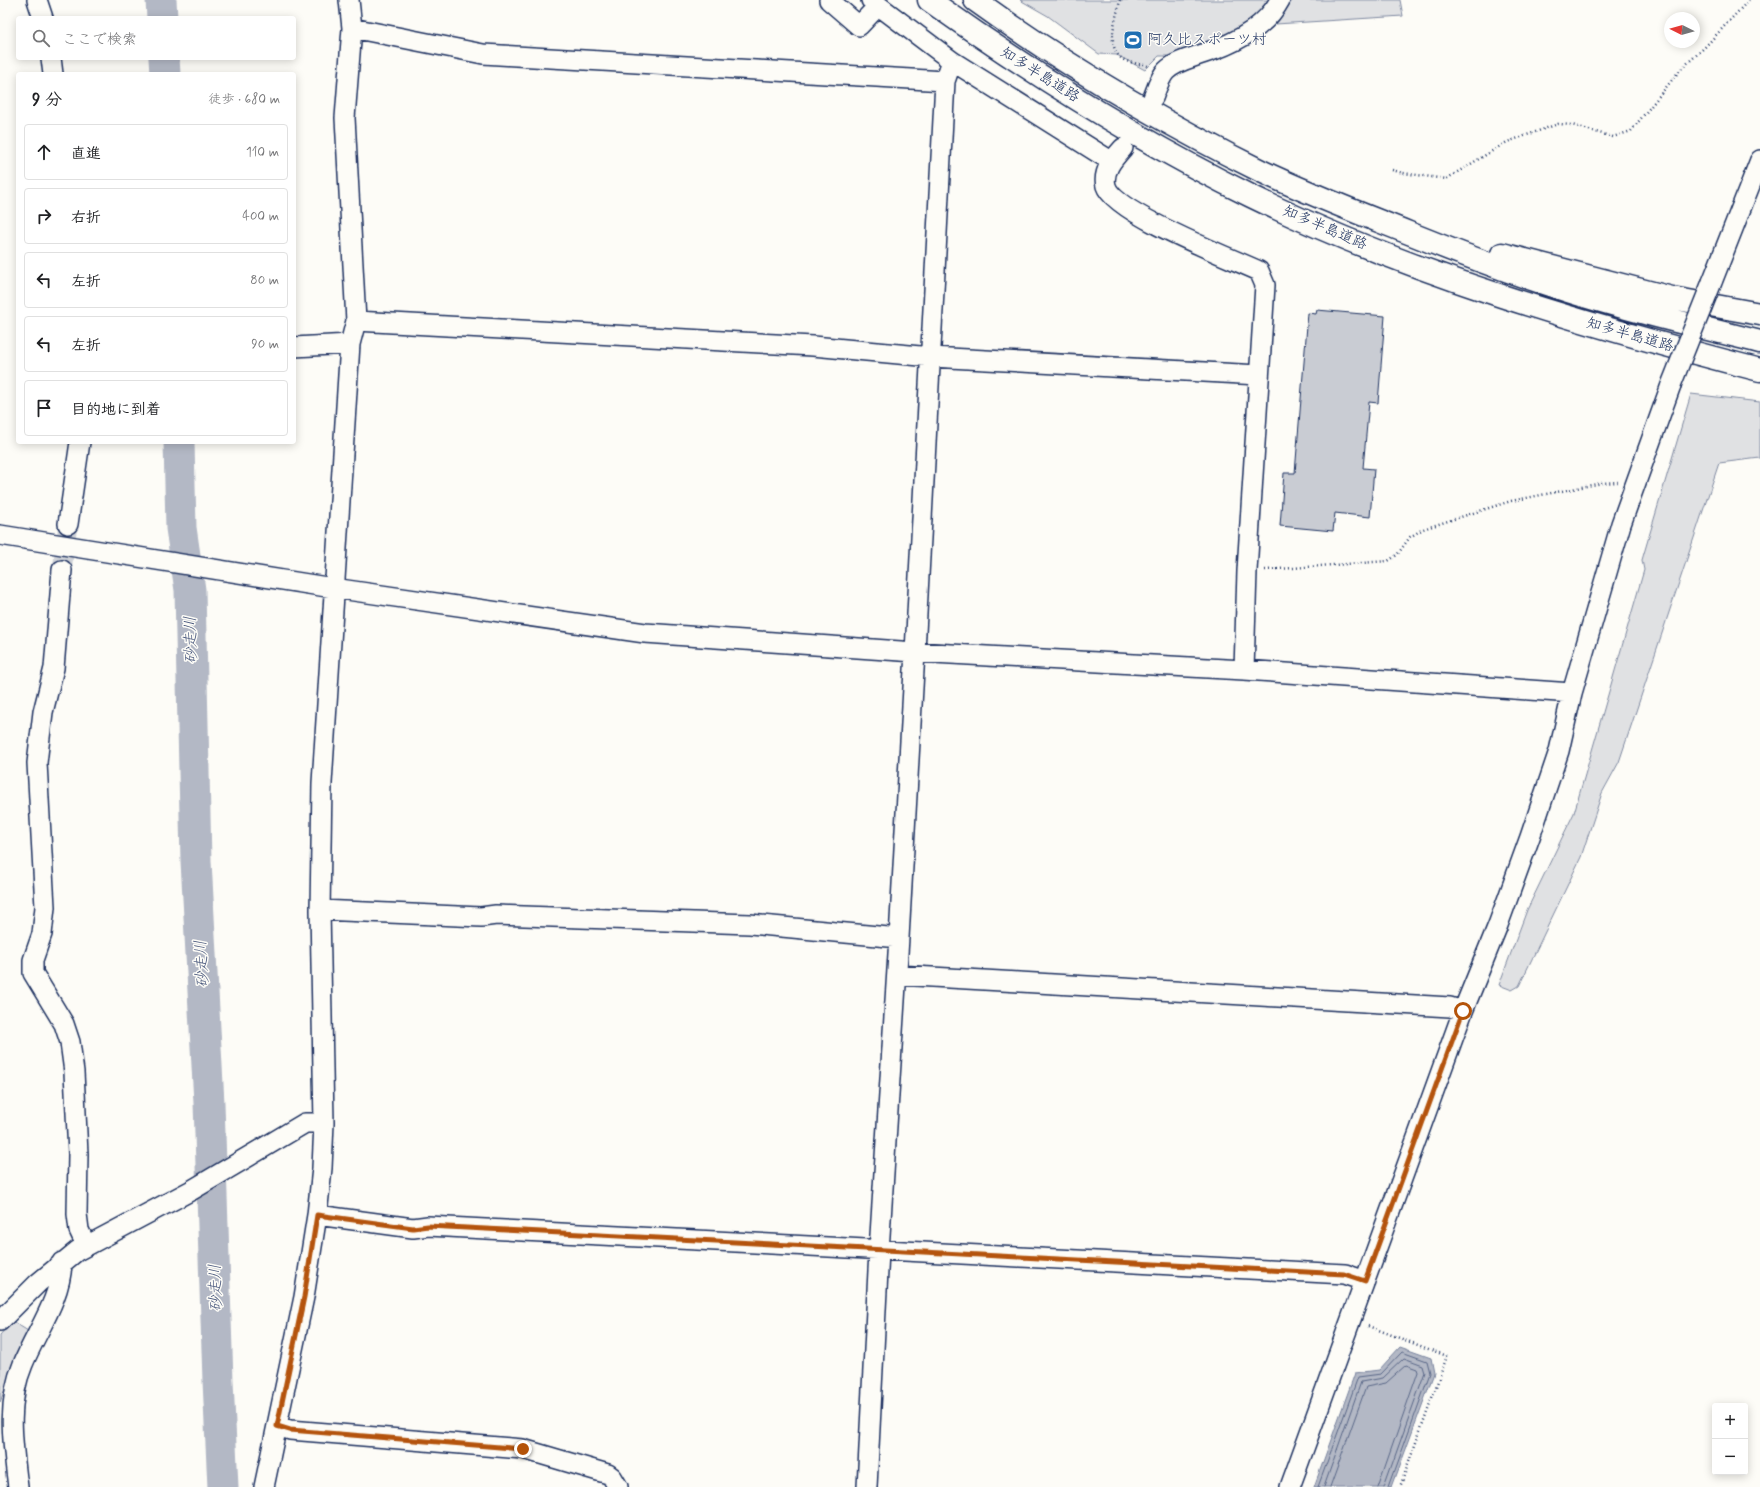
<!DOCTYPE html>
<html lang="ja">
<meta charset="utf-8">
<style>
body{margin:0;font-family:Mynerve,"Klee One",sans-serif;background:#f2f2f2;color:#202124}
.controls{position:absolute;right:12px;bottom:12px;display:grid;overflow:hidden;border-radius:4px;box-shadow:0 2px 10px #0003}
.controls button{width:36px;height:36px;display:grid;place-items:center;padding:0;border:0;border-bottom:1px solid #e0e0e0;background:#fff;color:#202124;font:20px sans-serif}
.compass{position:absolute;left:1664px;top:12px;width:36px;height:36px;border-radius:50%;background:#fff;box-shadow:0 2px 10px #0003;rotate:275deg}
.stop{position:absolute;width:12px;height:12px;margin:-9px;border:3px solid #b45309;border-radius:50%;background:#fff}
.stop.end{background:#b45309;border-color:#fff;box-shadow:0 1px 4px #0008}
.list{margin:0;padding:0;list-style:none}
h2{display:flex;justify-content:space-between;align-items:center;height:52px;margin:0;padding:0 16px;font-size:17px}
h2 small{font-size:13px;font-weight:400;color:#757577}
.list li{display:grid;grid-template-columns:26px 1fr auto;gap:12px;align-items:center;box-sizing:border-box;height:56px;margin:0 8px 8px;padding:0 8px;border:1px solid #e0e0e0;border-radius:4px}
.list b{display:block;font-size:15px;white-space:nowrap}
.list em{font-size:13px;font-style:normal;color:#757577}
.icon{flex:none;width:22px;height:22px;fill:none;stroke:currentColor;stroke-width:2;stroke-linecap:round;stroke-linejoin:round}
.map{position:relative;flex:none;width:1760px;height:1487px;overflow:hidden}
.search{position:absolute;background:#fff;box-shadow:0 2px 10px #0003;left:16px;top:16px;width:280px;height:44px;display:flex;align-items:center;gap:10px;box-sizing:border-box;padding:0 14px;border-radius:4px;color:#757577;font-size:15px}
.panel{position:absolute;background:#fff;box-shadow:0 2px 10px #0003;left:16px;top:72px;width:280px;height:372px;border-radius:4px}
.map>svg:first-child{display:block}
</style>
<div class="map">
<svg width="1760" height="1487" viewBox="0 0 1760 1487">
<rect width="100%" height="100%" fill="#fdfcf7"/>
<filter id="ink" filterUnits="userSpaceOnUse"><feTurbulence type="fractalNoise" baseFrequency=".025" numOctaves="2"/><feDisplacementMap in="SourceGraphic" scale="8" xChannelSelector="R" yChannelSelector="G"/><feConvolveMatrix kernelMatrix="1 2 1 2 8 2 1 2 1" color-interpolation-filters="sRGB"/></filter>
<g filter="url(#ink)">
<path fill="#e0e1e3" stroke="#7e88a0" d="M1020,0H1400L1403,16L1260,25L1174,56H1159L1145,70L1117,55L1099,54L1048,16Z
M1691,394L1760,402V458L1719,463L1619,762L1602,793L1581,857L1519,986L1512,990L1499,985L1527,910L1574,813L1644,570L1642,560Z
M12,1321L28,1331L0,1402V1335Z"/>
<path fill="#b3b8c5" stroke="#76819c" d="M1400,1347L1431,1358L1434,1373L1392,1487H1314L1355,1373L1379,1370Z"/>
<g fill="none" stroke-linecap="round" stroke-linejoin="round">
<path stroke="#586687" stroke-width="1" d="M1318,1487L1358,1377L1381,1374L1402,1352L1427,1361L1430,1373L1389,1487
M1324,1487L1361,1382L1383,1378L1404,1358L1423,1365L1425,1372L1384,1487
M1330,1487L1366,1387L1386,1383L1406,1365L1417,1369L1418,1372L1378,1487"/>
<path stroke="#b3b8c5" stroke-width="31" d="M161,0L162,18
M164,58L165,74
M179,442L181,528L190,590L196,861L209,1103L218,1381L223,1487"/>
</g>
<path fill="#c9ccd3" stroke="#1b2f5e" d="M1317,310L1385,316L1378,403L1369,402L1363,468L1374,469L1370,517L1335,513L1333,531L1280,526L1284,473H1295L1308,313L1316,314Z"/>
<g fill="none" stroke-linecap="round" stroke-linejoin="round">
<path stroke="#d0d3d8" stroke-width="19" stroke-dasharray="19 10" stroke-linecap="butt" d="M62,570L68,524"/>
<defs>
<path id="minor" d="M37,0L43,18
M829,0L859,26L878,6
M871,0L952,61L1111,161
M352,28L483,54L945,81
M51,58L53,74
M1153,98C1156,90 1160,77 1166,71C1176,61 1192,58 1205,53C1233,44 1265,28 1280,0
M1123,148C1114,158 1102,171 1106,186C1114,213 1231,258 1259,271L1265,285L1247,571L1244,670
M1712,282L1760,160
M356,321L813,346L931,357L1259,375
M294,347L350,344
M68,524L80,442
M0,535L333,588L645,633L915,652L1244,670L1572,693
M62,570L54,668L43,712L37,763L45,907L42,934L33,960V973L64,1024L70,1042L74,1072L78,1154L77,1214L79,1230L86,1245
M320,910L481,917L496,915L750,924L899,938
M897,975L1450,1007L1463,1011
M317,1215L413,1228L428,1226L1345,1274L1365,1281
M0,1321L38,1283L77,1251L192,1190L305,1123H324
M277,1426L290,1430L523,1449L608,1474L612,1477L618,1487
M18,1487C13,1445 6,1404 23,1364C37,1330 61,1299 62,1262
M264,1487L304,1297L317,1215L322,1168L324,1123L320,910L322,783L350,344L356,321L345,118L352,28L349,0
M867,1487L879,1251L899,938L915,652L945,81L952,61
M1290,1487L1463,1011L1498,925L1530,837L1559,751L1572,693L1621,524L1671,385"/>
<path id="highway" d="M929,0C1030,72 1139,141 1251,196C1413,275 1586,325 1760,370
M975,0C1065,65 1162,122 1261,171C1309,194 1359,213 1409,233C1461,254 1514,274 1568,291C1631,311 1696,326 1760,342
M1502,254L1672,298L1760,314"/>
</defs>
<use href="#minor" stroke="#1b2f5e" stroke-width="22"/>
<use href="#highway" stroke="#1b2f5e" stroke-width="25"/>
<path stroke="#1b2f5e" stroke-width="2.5" stroke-dasharray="1 3" stroke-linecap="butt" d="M1120,0C1117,17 1105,44 1121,58C1127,63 1141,64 1148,66
M1392,170L1403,173L1446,179L1507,142L1558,124L1572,125L1613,137L1631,131L1680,70L1704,48L1749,0
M1265,570L1388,561L1397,555L1410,537L1423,529L1511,501L1602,483L1618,482
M1368,1326L1447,1356L1400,1487"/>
<use href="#minor" stroke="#fdfcf7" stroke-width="19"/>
<use href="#highway" stroke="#fdfcf7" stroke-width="22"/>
<defs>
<path id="minor-bridge" d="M1671,385L1712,282"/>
</defs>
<use href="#minor-bridge" stroke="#1b2f5e" stroke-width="22" stroke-linecap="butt"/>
<use href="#minor-bridge" stroke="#fdfcf7" stroke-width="19"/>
</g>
</g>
<g fill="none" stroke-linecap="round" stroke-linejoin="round" filter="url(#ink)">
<path stroke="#b45309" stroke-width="5" d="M523,1449L290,1430L277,1426L304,1297L317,1215L413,1228L428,1226L1344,1274L1365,1281L1463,1011"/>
</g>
<defs>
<symbol id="stadium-square" viewBox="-11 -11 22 22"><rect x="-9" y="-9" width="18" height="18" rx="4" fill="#1f6fb2" stroke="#fdfcf7"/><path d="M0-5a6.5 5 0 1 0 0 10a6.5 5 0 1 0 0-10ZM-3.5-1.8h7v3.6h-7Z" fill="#fff"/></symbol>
</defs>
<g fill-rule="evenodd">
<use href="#stadium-square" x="1122" y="29" width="22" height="22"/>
</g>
<g text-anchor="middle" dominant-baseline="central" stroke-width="3" stroke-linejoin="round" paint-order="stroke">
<g font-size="15" fill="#1b2f5e" stroke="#fdfcf7" text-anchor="start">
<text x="1147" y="40">阿久比スポーツ村</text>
</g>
<g font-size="15" fill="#1b2f5e" stroke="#fdfcf7">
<text transform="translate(1040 75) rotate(32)">知多半島道路</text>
<text transform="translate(1325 228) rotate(23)">知多半島道路</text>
<text transform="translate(1630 335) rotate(16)">知多半島道路</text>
</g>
<g font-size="16" font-style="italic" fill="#49587d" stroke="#fdfcf7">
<text transform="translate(191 640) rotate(-91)">砂走川</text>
<text transform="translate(202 964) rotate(-93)">砂走川</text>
<text transform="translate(216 1288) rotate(-92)">砂走川</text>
</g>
</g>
</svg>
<div class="controls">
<button>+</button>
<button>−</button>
</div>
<svg class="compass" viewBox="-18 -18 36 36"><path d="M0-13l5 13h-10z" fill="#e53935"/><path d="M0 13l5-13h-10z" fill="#757577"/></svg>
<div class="stop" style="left:1463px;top:1011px"></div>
<div class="stop end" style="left:523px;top:1449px"></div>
<div class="search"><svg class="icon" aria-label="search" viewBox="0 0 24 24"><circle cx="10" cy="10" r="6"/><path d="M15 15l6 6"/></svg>ここで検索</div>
<section class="panel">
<h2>9 分<small>徒歩 · 680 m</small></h2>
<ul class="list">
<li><svg class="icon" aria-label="ahead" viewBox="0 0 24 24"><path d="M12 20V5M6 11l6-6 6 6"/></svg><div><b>直進</b></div><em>110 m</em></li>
<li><svg class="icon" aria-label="right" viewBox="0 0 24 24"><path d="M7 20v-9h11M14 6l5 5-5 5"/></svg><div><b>右折</b></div><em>400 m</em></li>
<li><svg class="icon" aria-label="left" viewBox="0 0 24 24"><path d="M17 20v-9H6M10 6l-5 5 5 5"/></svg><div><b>左折</b></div><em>80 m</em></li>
<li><svg class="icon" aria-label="left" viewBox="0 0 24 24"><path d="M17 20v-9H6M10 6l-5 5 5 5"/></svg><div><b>左折</b></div><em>90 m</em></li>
<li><svg class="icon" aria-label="arrive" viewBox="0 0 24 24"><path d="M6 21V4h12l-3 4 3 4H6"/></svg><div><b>目的地に到着</b></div></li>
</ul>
</section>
</div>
